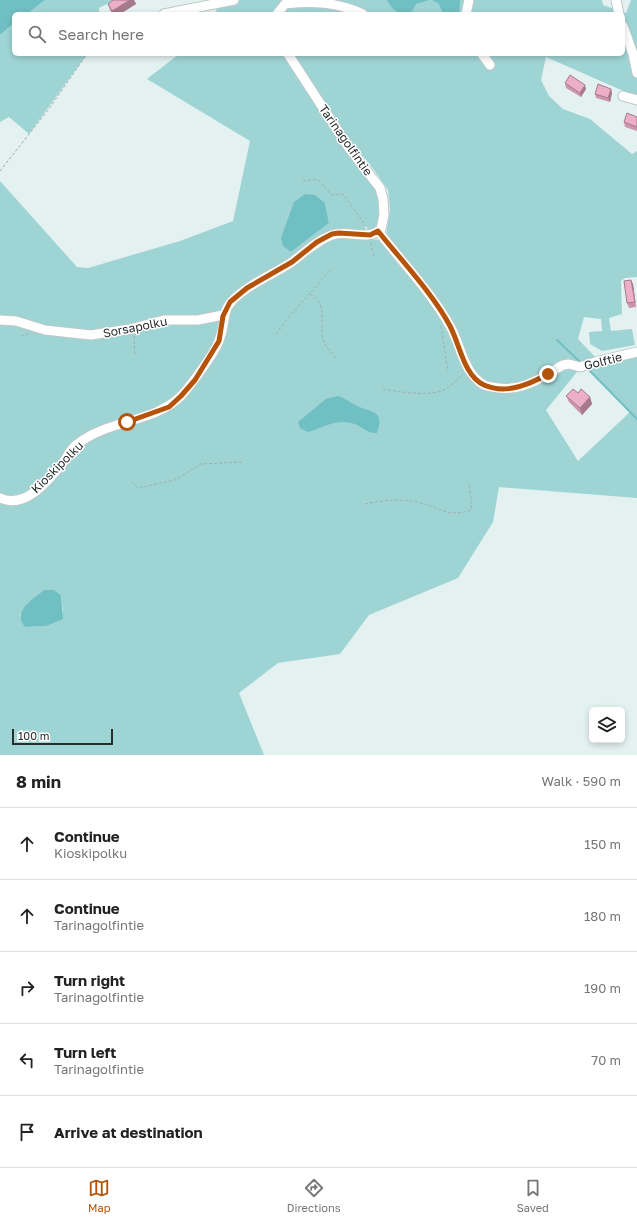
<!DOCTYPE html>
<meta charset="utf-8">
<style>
body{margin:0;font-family:"Golos Text",sans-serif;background:#f6f6f6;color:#222}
.controls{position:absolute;right:12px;bottom:12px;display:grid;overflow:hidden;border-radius:6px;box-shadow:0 2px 6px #0003}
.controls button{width:36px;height:36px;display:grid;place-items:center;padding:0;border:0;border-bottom:1px solid #e0e0e0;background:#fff;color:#222;font:20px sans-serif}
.scale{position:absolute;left:12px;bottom:10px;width:101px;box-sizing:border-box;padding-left:4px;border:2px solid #282c2d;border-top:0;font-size:11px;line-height:14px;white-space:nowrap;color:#282c2d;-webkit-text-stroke:3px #fff;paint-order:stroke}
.stop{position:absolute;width:12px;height:12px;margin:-9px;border:3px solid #b45309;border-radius:50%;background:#fff}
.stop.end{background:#b45309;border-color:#fff;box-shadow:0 1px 4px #0008}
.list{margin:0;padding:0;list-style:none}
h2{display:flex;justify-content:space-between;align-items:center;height:52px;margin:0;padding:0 16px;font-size:17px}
h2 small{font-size:13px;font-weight:400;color:#767676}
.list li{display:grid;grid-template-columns:26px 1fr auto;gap:12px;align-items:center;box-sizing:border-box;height:72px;padding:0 16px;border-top:1px solid #e0e0e0}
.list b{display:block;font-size:15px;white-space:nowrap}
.list p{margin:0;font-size:13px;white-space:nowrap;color:#767676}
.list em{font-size:13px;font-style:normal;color:#767676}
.icon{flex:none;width:22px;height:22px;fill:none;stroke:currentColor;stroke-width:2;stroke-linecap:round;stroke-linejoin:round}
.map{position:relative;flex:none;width:637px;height:755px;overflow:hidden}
.search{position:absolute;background:#fff;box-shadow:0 2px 6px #0003;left:12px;right:12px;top:12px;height:44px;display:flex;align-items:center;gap:10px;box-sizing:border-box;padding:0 14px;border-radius:6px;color:#767676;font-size:15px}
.sheet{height:412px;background:#fff}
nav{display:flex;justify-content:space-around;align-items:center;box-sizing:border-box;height:56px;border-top:1px solid #e0e0e0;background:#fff;font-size:11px;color:#767676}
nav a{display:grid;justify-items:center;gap:2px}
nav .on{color:#b45309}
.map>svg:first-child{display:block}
</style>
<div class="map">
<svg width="637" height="755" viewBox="0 0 637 755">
<rect width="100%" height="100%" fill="#e4f1f1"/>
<path fill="#9fd4d5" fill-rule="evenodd" d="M45,0H115L99,8V14H27Z
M218,0H602L603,5L626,13L631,0H637V97L546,57L541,80L549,96L563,109L590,119L632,154L637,151V277L625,278L621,281L622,314L609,318L611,331L632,329L635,345L602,351L590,344L589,332L602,331L601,319L584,317L578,339L599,361L637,352V498L499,487L493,522L458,578L369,615L340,654L278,663L239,693L264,755H0V181L77,267L88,268L180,241L233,221L250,141L147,79L179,54H288L380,188L381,229L370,235L365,224L367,239L379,240L386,235L390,210L388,190L374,170L343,131L294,54H623V14H215L219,3ZM325,203L329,223L291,252ZM581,367L589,370L630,412L578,461L546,410ZM44,590H54L61,595L63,612L46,626L25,627L20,615L23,609Z
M14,23V54H87L29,134L9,117L0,122V35Z"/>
<path fill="#70bfc2" d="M0,0H45L27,14H14V23L0,35Z
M387,0H429L416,4C409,22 393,13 387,0Z
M432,0H460L459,14H443L439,4Z
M305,194L315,195L325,203L329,223L291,252L283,246L281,238L294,202Z
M338,396C345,398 351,403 357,406C372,413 385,410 377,433C366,434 362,425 351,423C337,419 321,428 308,432L300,428L298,422L326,399Z
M44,590H54L61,595L63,619L46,626L25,627C12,611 32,600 44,590Z"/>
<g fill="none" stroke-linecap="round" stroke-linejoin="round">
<path stroke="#70bfc2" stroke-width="2" d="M557,340L579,361
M589,370L637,419"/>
<defs>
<path id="minor" d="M616,0L619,14
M164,14L234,0
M277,14L285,4C313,1 337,2 363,14
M466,14L469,0
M623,26L633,54L637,73
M482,54L490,65
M623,96L637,100
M378,231C402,262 431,292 450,326C461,345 463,373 484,385C488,387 494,387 499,388C524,391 542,377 563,365L569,364L580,367L595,362L637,352
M0,320L16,321L45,330L91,335L130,329L164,320H198L223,315
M0,498C27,510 50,478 65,460C68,455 71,449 76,445C108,419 154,423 181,396C191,385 214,354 219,341C229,314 217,310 245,290C260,279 277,272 292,262C305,252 316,241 332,235C348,229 368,242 381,229L384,215L383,199L380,188L349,148L288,54"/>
</defs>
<use href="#minor" stroke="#bdc9c9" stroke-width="11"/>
<path stroke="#a3adad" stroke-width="1" stroke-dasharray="3 2" stroke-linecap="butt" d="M0,171L48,110L87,54
M303,181L317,179L332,195L343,194L366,226
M371,243L374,258
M310,294C329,305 319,323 323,339C325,347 332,353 337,360
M441,326L448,372
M276,334L289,317L331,269
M21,336L29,334
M134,336L135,356
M383,389C399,392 431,397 446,389C452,385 458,379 463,374
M132,482L138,488L175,480L201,464L244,462
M365,504C383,500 403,498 421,503C442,508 447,518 471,510L472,504L469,483"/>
<use href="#minor" stroke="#fff" stroke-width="9"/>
</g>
<path fill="#cb96ab" d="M113,0H134L136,4L120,14H112L110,10L108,4Z
M565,83L586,89L581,97L566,88Z
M611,89L612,93L610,102L596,98L595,94Z
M637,117V131L625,127L624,122Z
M633,284L636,307L629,308L627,303Z
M578,393L590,397L592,404L582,415L569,402L566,396Z"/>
<path fill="#a57a8b" d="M130,0H134L136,4L120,14H113L112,11Z
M585,85L586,89L581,97L580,93Z
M611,89L612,93L610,102L608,98Z
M631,280L633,284L636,307L635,302Z
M590,397L592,404L582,415L580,408Z"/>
<path fill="#ecafc7" stroke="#a57a8b" d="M113,0H130L112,11L108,4Z
M570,75L585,85L580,93L565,83Z
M598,84L611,89L608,98L595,94Z
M627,113L637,117V127L624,122Z
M631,280L635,302L627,303L624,281Z
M573,389L578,393L581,389L590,397L580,408L566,396Z"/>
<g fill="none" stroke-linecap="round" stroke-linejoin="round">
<path stroke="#b45309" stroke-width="5" d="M127,422L169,407L181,396L195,380L219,341L223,316L230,302L247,288L292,262L317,242L332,234L339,233L370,235L378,231C401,260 433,294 450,326C460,345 464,376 484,385C506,395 530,384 548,374"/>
</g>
<g text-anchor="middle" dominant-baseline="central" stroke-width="3" stroke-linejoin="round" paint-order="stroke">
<g font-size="12" fill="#282c2d" stroke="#fff">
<text transform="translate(346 140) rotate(55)">Tarinagolfintie</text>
<text transform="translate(135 327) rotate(-11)">Sorsapolku</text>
<text transform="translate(603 361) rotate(-14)">Golftie</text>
<text transform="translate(57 467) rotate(-45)">Kioskipolku</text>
</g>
</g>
</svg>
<div class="controls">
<button><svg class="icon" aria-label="layers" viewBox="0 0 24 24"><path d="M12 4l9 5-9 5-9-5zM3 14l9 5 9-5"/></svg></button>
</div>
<div class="scale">100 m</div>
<div class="stop" style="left:127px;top:422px"></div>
<div class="stop end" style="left:548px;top:374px"></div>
<div class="search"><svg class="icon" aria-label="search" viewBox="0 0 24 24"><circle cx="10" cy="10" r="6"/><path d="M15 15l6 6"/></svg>Search here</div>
</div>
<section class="sheet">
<h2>8 min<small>Walk · 590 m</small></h2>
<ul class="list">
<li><svg class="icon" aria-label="ahead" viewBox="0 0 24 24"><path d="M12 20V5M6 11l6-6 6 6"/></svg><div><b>Continue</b><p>Kioskipolku</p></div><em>150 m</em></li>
<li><svg class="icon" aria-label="ahead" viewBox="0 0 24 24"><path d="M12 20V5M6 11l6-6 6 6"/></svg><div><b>Continue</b><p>Tarinagolfintie</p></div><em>180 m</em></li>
<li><svg class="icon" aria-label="right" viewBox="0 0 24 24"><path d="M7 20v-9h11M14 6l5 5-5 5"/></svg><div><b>Turn right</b><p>Tarinagolfintie</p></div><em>190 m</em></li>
<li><svg class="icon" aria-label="left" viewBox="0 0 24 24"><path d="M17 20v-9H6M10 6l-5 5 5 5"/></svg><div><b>Turn left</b><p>Tarinagolfintie</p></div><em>70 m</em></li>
<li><svg class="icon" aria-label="arrive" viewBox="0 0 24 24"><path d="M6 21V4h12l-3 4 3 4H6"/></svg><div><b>Arrive at destination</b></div></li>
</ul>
</section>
<nav>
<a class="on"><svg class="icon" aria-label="map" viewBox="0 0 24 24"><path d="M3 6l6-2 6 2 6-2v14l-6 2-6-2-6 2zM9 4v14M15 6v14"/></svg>Map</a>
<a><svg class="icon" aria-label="directions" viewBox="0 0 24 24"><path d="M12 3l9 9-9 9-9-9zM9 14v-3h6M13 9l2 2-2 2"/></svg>Directions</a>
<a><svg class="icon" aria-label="saved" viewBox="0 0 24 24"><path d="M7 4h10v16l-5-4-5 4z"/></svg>Saved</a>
</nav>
